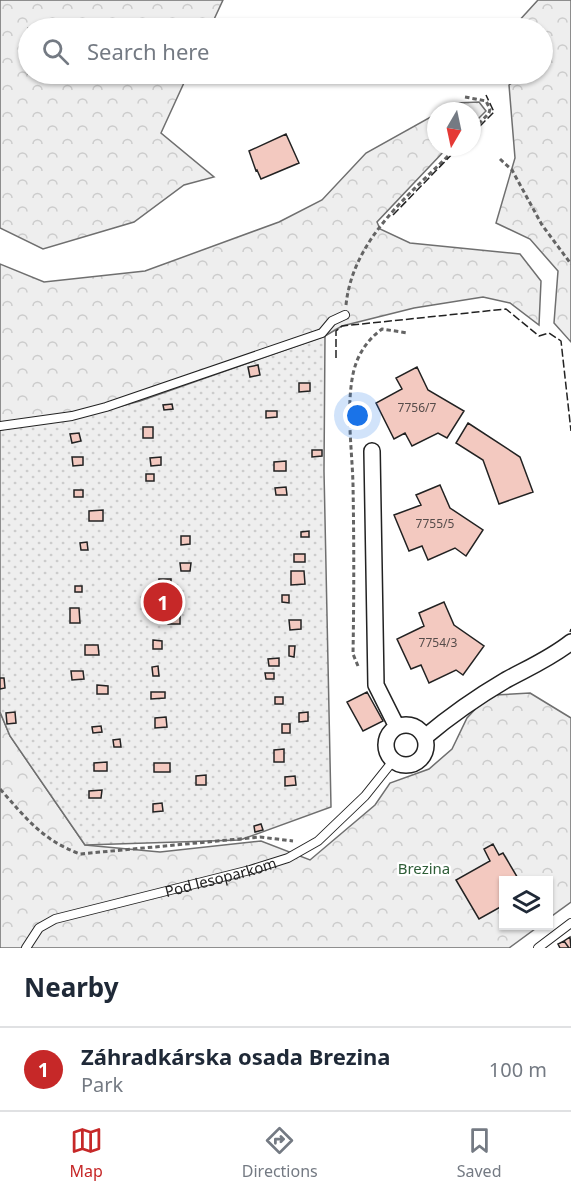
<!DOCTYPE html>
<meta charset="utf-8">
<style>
body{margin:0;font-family:"Noto Sans",sans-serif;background:#f6f6f7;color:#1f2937}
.controls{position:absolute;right:18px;bottom:18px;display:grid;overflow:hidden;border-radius:0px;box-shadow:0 2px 4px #0004}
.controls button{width:54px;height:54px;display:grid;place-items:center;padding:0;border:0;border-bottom:2px solid #e0e1e3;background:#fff;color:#1f2937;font:30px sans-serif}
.compass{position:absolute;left:427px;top:102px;width:54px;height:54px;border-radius:50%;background:#fff;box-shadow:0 2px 4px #0004;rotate:189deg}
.you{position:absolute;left:358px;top:416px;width:21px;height:21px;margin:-15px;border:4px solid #fff;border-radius:50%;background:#1a73e8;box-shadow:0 0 0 9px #1a73e833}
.badge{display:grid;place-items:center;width:39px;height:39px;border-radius:50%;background:#c62828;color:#fff;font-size:20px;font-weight:700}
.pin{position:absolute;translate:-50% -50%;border:3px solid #fff;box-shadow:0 2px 6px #0006}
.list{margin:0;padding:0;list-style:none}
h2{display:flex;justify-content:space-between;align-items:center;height:78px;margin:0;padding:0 24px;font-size:26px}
h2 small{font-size:20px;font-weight:400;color:#747a83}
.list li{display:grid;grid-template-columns:39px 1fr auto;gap:18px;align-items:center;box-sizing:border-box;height:84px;padding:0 24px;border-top:2px solid #e0e1e3}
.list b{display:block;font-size:22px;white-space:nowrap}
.list p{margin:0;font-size:20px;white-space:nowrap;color:#747a83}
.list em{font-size:20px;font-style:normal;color:#747a83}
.icon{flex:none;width:33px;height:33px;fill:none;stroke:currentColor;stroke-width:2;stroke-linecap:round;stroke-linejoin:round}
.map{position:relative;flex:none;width:571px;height:948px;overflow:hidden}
.search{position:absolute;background:#fff;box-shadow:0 2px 4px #0004;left:18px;right:18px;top:18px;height:66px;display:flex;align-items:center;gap:15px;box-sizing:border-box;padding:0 21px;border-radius:33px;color:#747a83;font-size:22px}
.sheet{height:162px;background:#fff}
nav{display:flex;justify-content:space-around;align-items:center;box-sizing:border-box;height:84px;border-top:2px solid #e0e1e3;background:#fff;font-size:16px;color:#747a83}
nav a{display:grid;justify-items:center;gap:3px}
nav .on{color:#c62828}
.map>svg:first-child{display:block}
</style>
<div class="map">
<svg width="571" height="948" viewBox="0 0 571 948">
<defs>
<pattern id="forest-crowns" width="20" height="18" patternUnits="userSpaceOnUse" patternTransform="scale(1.5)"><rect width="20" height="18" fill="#eee"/><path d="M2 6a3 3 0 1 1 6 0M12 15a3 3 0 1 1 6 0" fill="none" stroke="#ccc"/></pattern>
<pattern id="garden-dots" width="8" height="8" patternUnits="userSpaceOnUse" patternTransform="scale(1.5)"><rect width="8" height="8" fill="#eee"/><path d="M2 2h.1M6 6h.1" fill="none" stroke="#ccc" stroke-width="1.8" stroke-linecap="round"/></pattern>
</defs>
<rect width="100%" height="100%" fill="#fff"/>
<path fill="url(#forest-crowns)" stroke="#6f6f6f" stroke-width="1.5" d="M0,0H223L210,28H28V74H188L161,133L214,177L184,185L134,222L43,249L0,228Z
M538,0H571V342L554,323L558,271L530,239L496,223L515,158L509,85L525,74H542V28H518L517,23Z
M479,102L486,111L472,125V111H442L456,103Z
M436,114V147H448L377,222L380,229L410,243L520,254L541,281L539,325L510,303L483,297L414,308L342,326L325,336L140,401L88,415L0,430V264L44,282L145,271L279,222L322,200L366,153Z
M530,693L571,718V902L549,918L548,880H504V926H539L509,948H0V712L10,736L85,845L160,852L261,841L310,860L375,805L390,783L429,769L452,749L467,718L480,704L495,695Z"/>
<path fill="url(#garden-dots)" stroke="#6f6f6f" stroke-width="1.5" d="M325,336L324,471L331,807L240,840L85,845L10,736L0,712V430L88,415L140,401Z"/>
<path fill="#f3c9c0" stroke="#222" stroke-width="1.5" d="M286,134L299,163L261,179L257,170L256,171L249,151Z
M258,365L260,375L250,377L248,367Z
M417,367L428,390L464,411L447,438L438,433L412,446L405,433L394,439L376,403L402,389L396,378Z
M299,383H310V391L299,392Z
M172,404L173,409L164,410L163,405Z
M266,411H277V417L266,418Z
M468,423L520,457L533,492L499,504L483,460L456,443Z
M143,427H153V438H143Z
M79,433L81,441L72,443L70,434Z
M312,450H322V456L312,457Z
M72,457H83V465L73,466Z
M161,457V465L151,466L150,458Z
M286,461V471H274V462Z
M146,474H154V481H146Z
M440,485L450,508L483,530L466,556L455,548L428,560L422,546L409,551L394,515L421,505L416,495Z
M286,487L287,495H276L275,488Z
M74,490H83V497H74Z
M103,510V521H89V511Z
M309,531V537H301V532Z
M181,536H190V544L181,545Z
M87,542L88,550H81L80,543Z
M294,554H305V562H294Z
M180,563H191L190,571H181Z
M291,571H304L305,584L291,585Z
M159,579H171V598H159Z
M75,586H82V592H75Z
M282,595H289V603L282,602Z
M444,602L454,625L484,646L463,675L456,670L429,683L421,665L411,669L397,639L424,626L419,613Z
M70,608H79L80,623H70Z
M169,614L180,615V624H168Z
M289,620H301V629L290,630Z
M153,640L162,641V649H153Z
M85,645H98L99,655H85Z
M289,646H295L294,657L289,656Z
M279,658V666H269L268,659Z
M158,666L159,676H153L152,667Z
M71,671H83L84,679L72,680Z
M265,673H274V679H266Z
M0,678H4L5,688L0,689Z
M97,685L108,686V694H97Z
M151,692H165V698L151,699Z
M367,692L383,721L363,731L347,702Z
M275,697H283V704H275Z
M15,712L16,723L7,724L6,713Z
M308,712V721L299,722V713Z
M166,717L167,727L155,728V718Z
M282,724H290V733H282Z
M101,726L102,732L93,733L92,727Z
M120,739L121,747H114L113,740Z
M284,749V762H274V750Z
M107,762V771H94V763Z
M154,763H170V772H154Z
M206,775V785H196V776Z
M295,776L296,785L285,786V777Z
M102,790L101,798H89V791Z
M162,803L163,811L153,812V804Z
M261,824L263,830L255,832L254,826Z
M493,844L499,855L503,853L519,880H504V905L479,919L456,880L490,861L484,849Z
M570,937L571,948H569L564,941Z
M564,941L569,948H560L558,944Z"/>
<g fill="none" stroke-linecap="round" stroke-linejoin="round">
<defs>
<g id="service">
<path d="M0,426L72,416L106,407L322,333L332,321L345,315"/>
<path id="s1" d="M26,948L39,928L55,919L250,870L288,858L318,841L365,796L393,761"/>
<path d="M538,948L571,923"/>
</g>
<path id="minor" d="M372,451L376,685L397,727
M386 745a20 20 0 1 1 40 0a20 20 0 1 1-40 0Z
M425,737C450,716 477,697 506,680C528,668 551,658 571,642"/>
</defs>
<use href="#service" stroke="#222" stroke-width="10"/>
<use href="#minor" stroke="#222" stroke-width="18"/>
<path stroke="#646464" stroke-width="3" stroke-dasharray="4.5 3" stroke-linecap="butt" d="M465,97L486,101L490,109L489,113L472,131
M500,159L512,170L542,225L571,264
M346,305C353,237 412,193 457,147
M358,666L353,654C354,597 354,541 353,484C352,449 346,409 353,374C357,355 367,340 382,329L408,333
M0,789C26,818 42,840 80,854L260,837L293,841"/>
<use href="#service" stroke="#fff" stroke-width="8"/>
<use href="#minor" stroke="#fff" stroke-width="15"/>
<path stroke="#222" stroke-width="1.5" stroke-dasharray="8 3" stroke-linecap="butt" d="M472,134L494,112L486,95
M393,215L459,147
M336,358V331L342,326L506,309L539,336L549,333L561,341L571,431
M570,632L571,629"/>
</g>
<g text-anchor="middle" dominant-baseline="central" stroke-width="4.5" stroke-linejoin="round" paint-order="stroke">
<g font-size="12" fill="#564c4a">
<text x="417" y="407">7756/7</text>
<text x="435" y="523">7755/5</text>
<text x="438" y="642">7754/3</text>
</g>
<g font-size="15" fill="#2f5e38" stroke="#fff">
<text x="424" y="868">Brezina</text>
</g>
<g font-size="15" fill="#222" stroke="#fff">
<text stroke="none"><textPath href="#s1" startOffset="213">Pod lesoparkom</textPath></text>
</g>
</g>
</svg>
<div class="controls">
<button><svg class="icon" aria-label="layers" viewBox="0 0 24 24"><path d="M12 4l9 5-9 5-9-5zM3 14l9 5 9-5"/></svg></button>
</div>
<svg class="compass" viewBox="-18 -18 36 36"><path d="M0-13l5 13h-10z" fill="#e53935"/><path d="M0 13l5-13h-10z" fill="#747a83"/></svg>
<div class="you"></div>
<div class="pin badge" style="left:163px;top:602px">1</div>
<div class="search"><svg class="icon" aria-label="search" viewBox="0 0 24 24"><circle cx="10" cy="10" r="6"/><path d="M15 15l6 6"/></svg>Search here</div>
</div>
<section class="sheet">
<h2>Nearby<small></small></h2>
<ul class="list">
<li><span class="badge">1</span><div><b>Záhradkárska osada Brezina</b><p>Park</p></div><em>100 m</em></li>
</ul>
</section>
<nav>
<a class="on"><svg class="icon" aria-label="map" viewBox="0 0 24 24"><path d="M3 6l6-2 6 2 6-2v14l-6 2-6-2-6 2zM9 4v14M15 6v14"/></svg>Map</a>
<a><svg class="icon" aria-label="directions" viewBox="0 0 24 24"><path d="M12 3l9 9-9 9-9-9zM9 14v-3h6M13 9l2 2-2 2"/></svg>Directions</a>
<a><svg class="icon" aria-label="saved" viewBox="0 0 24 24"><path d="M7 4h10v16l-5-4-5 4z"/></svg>Saved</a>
</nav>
